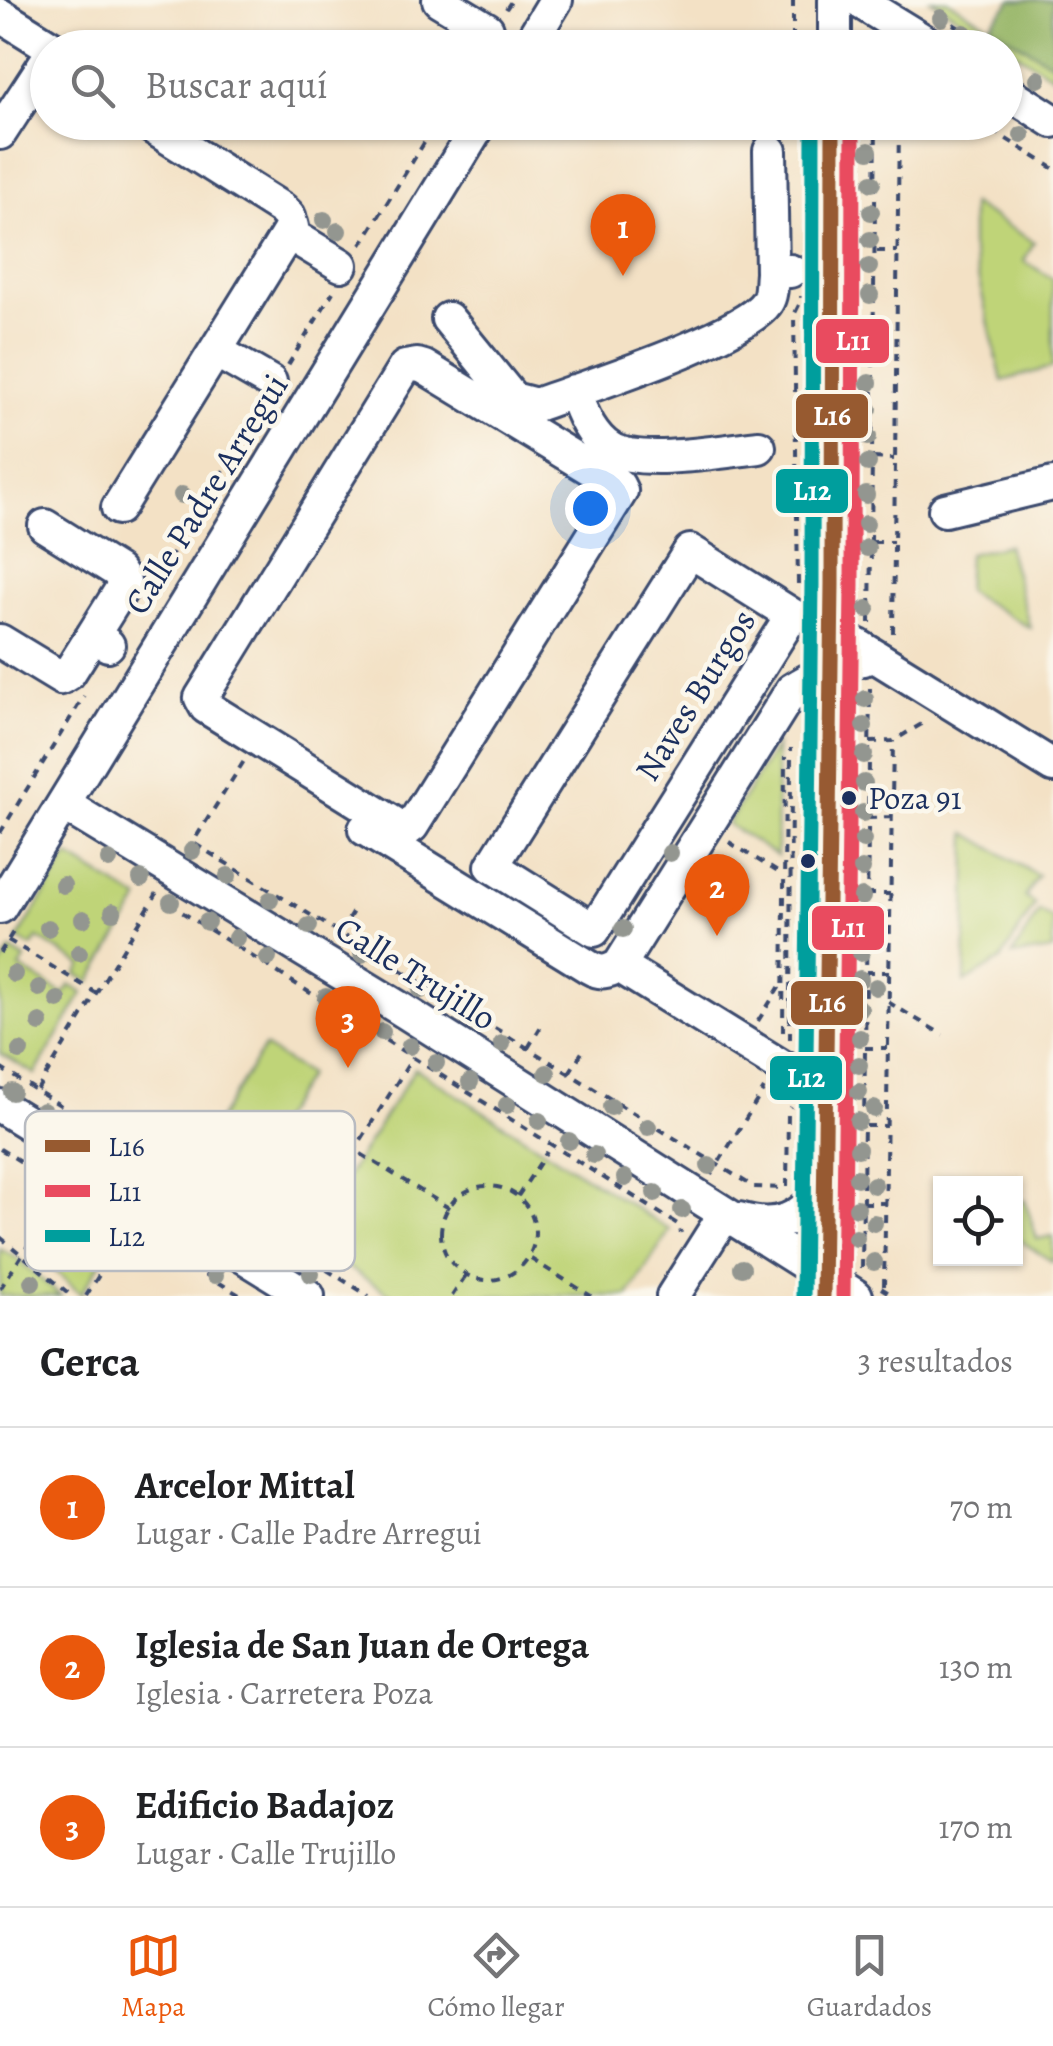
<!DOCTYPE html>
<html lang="es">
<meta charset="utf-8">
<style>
body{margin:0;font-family:Alegreya,serif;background:#f2f2f2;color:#202124}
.controls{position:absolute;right:30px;bottom:30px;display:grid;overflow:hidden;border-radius:0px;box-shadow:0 2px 8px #0004}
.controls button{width:90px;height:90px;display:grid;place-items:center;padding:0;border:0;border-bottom:2px solid #e0e0e0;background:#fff;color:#202124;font:50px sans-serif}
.you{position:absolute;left:590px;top:508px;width:35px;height:35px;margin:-25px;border:8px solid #fff;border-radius:50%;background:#1a73e8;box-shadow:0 0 0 15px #1a73e833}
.badge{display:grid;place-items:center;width:65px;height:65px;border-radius:50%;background:#ea580c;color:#fff;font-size:32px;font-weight:700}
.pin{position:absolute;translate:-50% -82px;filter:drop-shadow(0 2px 5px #0008)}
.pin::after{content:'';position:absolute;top:52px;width:35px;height:30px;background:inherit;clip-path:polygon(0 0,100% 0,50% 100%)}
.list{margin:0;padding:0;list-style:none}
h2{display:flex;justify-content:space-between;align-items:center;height:130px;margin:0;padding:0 40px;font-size:42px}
h2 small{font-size:32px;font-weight:400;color:#757577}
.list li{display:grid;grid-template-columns:65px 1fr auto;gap:30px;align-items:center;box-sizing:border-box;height:160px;padding:0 40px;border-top:2px solid #e0e0e0}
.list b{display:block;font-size:38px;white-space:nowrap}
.list p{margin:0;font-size:32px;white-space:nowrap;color:#757577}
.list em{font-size:32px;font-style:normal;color:#757577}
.icon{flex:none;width:55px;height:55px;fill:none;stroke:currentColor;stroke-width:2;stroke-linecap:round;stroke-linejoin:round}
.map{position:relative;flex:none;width:1053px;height:1296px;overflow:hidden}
.search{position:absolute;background:#fff;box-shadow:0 2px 8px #0004;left:30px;right:30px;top:30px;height:110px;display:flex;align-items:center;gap:25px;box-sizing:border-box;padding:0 35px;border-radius:55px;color:#757577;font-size:38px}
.sheet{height:610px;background:#fff}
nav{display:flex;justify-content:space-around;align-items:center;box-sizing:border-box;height:140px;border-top:2px solid #e0e0e0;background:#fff;font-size:28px;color:#757577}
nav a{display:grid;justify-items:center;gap:5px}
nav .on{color:#ea580c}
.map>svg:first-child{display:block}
</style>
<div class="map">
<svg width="1053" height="1296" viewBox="0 0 1053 1296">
<rect width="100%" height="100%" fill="#fbf7ec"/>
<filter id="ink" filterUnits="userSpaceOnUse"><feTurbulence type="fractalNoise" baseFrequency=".01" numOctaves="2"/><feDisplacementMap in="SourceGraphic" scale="20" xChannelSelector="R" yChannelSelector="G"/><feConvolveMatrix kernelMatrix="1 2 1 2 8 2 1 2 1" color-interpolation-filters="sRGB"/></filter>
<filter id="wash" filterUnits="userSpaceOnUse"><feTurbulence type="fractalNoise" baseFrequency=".0048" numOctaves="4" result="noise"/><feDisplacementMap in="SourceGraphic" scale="40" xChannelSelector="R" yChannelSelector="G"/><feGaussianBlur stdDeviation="2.25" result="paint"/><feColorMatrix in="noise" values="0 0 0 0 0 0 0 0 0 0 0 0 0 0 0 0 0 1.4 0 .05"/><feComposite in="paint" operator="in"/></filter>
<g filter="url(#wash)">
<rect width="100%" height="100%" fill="#f3e1c5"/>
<path fill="#bfd478" stroke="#6d826b" stroke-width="2.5" d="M931,0H947L1053,64V76Z
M971,204L1034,242L1024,261L1053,279V367L1002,381L971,247Z
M1007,545L1030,628L966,591L968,554Z
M776,746L777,856L727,824Z
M967,833L1038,876L1025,897L1035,904L1001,960L965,982Z
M68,856L140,900L90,982L77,974L82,965L38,938L32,947L18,938Z
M1039,911L1053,919V950L1012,956Z
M11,950L25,959L20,968L64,994L70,985L83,993L35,1074L0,1053V967Z
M264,1047L308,1075L256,1157L212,1129Z
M415,1068L670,1230L628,1296H393L306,1241Z
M1025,1200L1037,1239L1053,1236V1262L1016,1238V1202Z
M60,1205L121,1230L81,1294L31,1249Z
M0,1249L15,1257L61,1296H0Z"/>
<path fill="#97b668" stroke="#597263" stroke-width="2.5" d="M1012,0H1053V64L989,25Z"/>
</g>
<g filter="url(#ink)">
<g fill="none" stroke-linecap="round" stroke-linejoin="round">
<defs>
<path id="minor" d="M439,0L487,29
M857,0L935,48
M0,15L53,48
M527,48L556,0
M835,48V0
M1006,91L1053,121
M0,133L48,59
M770,151L772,272L790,271
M288,233L341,265
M448,319L513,399L536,405C582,388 744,337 767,302C772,294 771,282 772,272
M216,351L270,382
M417,365L424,367L618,485L621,491L412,826L408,829H403L206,707L201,698L405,367Z
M574,391C581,413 591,437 611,449C641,466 723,451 759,447
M118,508L292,227L289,216L282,209L144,122
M945,510L1053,484
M45,526L117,571L124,581L123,587L93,635
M690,551L792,615L594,930L492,866Z
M0,641L61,678L69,673L93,635L108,645
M857,645L1053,766
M63,804L399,1008L856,1296
M365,829L589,967C601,974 607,972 619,966L792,690C815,675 846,663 874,656
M0,907L481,122
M619,966L826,1094
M0,1106L308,1296
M739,1219C779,1231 800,1219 825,1188
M673,1296L725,1214
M823,1296L832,584L833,122"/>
</defs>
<use href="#minor" stroke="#3b4a6d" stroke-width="38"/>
<path stroke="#3b4a6d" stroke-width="4" stroke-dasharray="8 8" stroke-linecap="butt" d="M793,0V48
M506,9L512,0
M953,24L991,48
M1006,56L1019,65
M794,122V138
M979,122L1053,168
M361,245L437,122
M877,251H897
M288,365L333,292
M874,458L894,459
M873,542H893
M798,584L794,315L801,301V296
M152,586L263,407
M870,623L876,122
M893,633L899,122
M870,742L893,741L925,722
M868,818L892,817
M0,833L84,696
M729,842L781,874
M195,844L754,1187L783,1188
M188,850L244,761
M867,894H890
M169,904L679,1225L681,1233
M340,933L355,908
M8,940L96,993
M0,953L13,932
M380,957L395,933
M866,972H889
M888,1002L943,1035
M758,1021L782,983
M783,1032L785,757
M790,1039L791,748
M528,1048L543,1023
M865,1048H887
M0,1068L369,1296
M569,1073L584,1049
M37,1090L156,895L154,894
M866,1126H886
M0,1149L241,1296
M361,1154L449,1208
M711,1175L764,1089
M441 1233a47 47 0 1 1 94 0a47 47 0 1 1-94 0Z
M787,1187L788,1113L791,1107
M518,1196L547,1152
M863,1203H885
M0,1237L72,1296
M293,1248L413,1057
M531,1259L591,1296
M862,1268L870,688
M884,1286L893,741
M881,1288L894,1296
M0,1289L65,1188
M86,1296L129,1227
M452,1296L466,1275"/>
<use href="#minor" stroke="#fff" stroke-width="32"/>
<defs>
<path id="bus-1" d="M823,1296L832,584L833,122"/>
<path id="bus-2" d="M843,1296L852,584L853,122"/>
<path id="bus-3" d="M803,1296L812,584L813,122"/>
</defs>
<use href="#bus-1" stroke="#fbf7ec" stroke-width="22"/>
<use href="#bus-2" stroke="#fbf7ec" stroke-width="22"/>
<use href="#bus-3" stroke="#fbf7ec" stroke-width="22"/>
<use href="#bus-1" stroke="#975a30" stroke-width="15"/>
<use href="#bus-2" stroke="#e94b5f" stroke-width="15"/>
<use href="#bus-3" stroke="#009e9d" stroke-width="15"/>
</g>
<g fill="#939690">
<circle cx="941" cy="18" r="9"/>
<circle cx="964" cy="33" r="9"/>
<circle cx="1038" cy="79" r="9"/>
<circle cx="1022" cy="135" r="9"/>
<circle cx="869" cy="151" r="9"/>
<circle cx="872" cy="183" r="9"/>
<circle cx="871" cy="212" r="9"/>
<circle cx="324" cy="220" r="9"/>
<circle cx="338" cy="231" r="9"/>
<circle cx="870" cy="240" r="9"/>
<circle cx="869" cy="267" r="9"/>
<circle cx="870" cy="295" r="9"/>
<circle cx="869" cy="383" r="9"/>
<circle cx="869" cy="409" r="9"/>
<circle cx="868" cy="437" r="9"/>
<circle cx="868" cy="463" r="9"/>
<circle cx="182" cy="495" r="9"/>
<circle cx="866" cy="495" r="9"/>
<circle cx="866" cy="524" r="9"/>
<circle cx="867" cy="548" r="9"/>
<circle cx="867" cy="609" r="9"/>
<circle cx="865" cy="699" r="9"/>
<circle cx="864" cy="726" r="9"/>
<circle cx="864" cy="755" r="9"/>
<circle cx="864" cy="783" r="9"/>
<circle cx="878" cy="798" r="9"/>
<circle cx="863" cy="813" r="9"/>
<circle cx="863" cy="840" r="9"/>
<circle cx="192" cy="851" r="9"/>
<circle cx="670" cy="853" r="9"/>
<circle cx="109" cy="860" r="9"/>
<circle cx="862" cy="869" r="9"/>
<circle cx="228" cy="876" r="9"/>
<circle cx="141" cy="879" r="9"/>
<circle cx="63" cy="885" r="9"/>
<circle cx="862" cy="897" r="9"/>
<circle cx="270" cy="900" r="9"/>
<circle cx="171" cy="902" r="9"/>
<circle cx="113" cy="912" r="9"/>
<circle cx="877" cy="914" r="9"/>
<circle cx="83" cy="919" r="9"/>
<circle cx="207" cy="922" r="9"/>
<circle cx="861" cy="924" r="9"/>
<circle cx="309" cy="926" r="9"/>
<circle cx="48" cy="928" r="9"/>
<circle cx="623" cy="929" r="9"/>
<circle cx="236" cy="938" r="9"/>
<circle cx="79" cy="953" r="9"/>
<circle cx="861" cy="953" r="9"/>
<circle cx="362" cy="954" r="9"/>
<circle cx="268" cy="958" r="9"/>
<circle cx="14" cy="974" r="9"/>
<circle cx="860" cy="979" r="9"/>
<circle cx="876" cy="987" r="9"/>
<circle cx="39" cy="988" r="9"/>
<circle cx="421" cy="990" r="9"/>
<circle cx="326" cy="997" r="9"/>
<circle cx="58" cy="1000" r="9"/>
<circle cx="860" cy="1009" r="9"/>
<circle cx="355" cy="1011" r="9"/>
<circle cx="464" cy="1015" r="9"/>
<circle cx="40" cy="1023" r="9"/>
<circle cx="382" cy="1032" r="9"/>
<circle cx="860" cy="1038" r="9"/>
<circle cx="502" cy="1044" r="9"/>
<circle cx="410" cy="1046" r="9"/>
<circle cx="20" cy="1051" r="9"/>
<circle cx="436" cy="1063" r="9"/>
<circle cx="859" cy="1065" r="9"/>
<circle cx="547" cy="1073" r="9"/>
<circle cx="470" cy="1082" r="9"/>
<circle cx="12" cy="1092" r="9"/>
<circle cx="859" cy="1092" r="9"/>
<circle cx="507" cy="1105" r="9"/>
<circle cx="611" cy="1107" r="9"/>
<circle cx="874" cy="1109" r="9"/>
<circle cx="43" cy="1111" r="9"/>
<circle cx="539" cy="1121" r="9"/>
<circle cx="858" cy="1121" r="9"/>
<circle cx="648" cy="1127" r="9"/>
<circle cx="569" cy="1141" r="9"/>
<circle cx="858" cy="1149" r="9"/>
<circle cx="594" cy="1155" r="9"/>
<circle cx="709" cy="1166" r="9"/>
<circle cx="625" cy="1178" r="9"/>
<circle cx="857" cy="1178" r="9"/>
<circle cx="874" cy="1185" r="9"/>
<circle cx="655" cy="1193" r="9"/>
<circle cx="857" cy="1208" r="9"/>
<circle cx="682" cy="1210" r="9"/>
<circle cx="874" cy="1223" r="9"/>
<circle cx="856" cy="1238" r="9"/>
<circle cx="874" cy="1262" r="9"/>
<circle cx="742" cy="1268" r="9"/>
<circle cx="311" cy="1274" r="9"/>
<circle cx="215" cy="1275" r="9"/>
<circle cx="32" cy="1282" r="9"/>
</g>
</g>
<g fill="#1b2f5e" stroke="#fbf7ec" stroke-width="4">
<circle cx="849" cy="798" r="9"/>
<circle cx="808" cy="861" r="9"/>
</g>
<g text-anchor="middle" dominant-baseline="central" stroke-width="9" stroke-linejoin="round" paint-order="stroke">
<g font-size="32" fill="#1b2f5e" stroke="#fbf7ec" text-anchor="start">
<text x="868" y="798">Poza 91</text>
</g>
<g font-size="35" fill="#1b2f5e" stroke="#fbf7ec">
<text transform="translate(206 494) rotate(-58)">Calle Padre Arregui</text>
<text transform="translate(695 695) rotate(-58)">Naves Burgos</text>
<text transform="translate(416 973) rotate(32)">Calle Trujillo</text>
</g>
</g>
<rect x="25" y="1111" width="330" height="160" rx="15" fill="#fbf7ec" stroke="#b8bbc1" stroke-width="2.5"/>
<rect x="45" y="1140" width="45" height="12" fill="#975a30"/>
<rect x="45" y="1185" width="45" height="12" fill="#e94b5f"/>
<rect x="45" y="1230" width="45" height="12" fill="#009e9d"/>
<g font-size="28" fill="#1b2f5e">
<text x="108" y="1156">L16</text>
<text x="108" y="1201">L11</text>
<text x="108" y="1246">L12</text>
</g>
<g stroke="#fbf7ec" stroke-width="4">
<rect x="814" y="317" width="77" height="48" rx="10" fill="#e94b5f"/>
<rect x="794" y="392" width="76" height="48" rx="10" fill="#975a30"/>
<rect x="774" y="467" width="76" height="48" rx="10" fill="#009e9d"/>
<rect x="810" y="904" width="76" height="48" rx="10" fill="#e94b5f"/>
<rect x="789" y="979" width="76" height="48" rx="10" fill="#975a30"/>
<rect x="768" y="1054" width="76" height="48" rx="10" fill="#009e9d"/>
</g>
<g font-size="28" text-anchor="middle" font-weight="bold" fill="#fff">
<text x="853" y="350">L11</text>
<text x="832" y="425">L16</text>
<text x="812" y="500">L12</text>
<text x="848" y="937">L11</text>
<text x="827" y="1012">L16</text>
<text x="806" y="1087">L12</text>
</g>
</svg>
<div class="controls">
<button><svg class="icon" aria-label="locate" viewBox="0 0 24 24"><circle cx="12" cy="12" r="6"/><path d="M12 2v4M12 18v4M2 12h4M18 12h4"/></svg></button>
</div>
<div class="you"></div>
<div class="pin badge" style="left:623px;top:276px">1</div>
<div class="pin badge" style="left:717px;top:936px">2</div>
<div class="pin badge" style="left:348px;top:1068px">3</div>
<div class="search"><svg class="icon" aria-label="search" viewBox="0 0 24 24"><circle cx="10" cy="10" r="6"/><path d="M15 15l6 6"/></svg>Buscar aquí</div>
</div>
<section class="sheet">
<h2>Cerca<small>3 resultados</small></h2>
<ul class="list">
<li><span class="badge">1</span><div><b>Arcelor Mittal</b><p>Lugar · Calle Padre Arregui</p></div><em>70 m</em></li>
<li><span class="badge">2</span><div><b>Iglesia de San Juan de Ortega</b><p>Iglesia · Carretera Poza</p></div><em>130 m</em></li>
<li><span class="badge">3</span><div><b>Edificio Badajoz</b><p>Lugar · Calle Trujillo</p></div><em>170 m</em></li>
</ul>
</section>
<nav>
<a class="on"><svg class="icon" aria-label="map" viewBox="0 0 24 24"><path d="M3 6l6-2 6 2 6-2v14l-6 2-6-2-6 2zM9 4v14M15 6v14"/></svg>Mapa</a>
<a><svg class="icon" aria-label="directions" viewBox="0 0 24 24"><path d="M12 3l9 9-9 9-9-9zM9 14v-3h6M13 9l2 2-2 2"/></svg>Cómo llegar</a>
<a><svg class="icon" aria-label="saved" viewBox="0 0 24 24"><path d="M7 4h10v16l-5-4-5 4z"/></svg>Guardados</a>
</nav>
